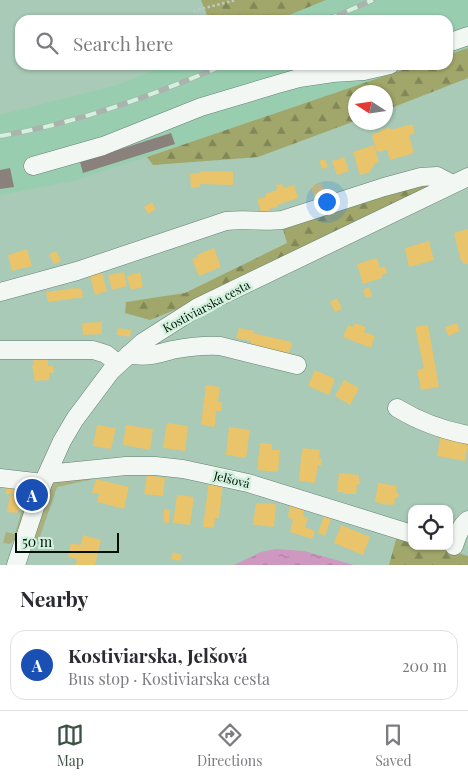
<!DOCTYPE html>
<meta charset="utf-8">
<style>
body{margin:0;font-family:"Playfair Display",serif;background:#f2f2f3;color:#2b2b33}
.controls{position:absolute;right:15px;bottom:15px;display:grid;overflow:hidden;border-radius:10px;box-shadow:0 1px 4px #0004}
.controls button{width:45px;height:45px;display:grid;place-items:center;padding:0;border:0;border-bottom:1px solid #e1e1e2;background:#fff;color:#2b2b33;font:25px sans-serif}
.compass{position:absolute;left:348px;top:85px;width:45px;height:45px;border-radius:50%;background:#fff;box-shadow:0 1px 4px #0004;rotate:282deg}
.scale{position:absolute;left:15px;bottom:12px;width:104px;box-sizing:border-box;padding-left:5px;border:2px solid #001005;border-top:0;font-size:14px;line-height:18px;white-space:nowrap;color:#001005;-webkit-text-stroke:4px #d2f2de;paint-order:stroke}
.you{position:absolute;left:326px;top:201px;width:18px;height:18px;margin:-12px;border:4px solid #fff;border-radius:50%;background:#1a73e8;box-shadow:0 0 0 8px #1a73e833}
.badge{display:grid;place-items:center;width:32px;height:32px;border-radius:50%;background:#3b5143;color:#fff;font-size:16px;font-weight:700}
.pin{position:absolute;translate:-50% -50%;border:2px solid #fff;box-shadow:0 1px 5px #0006}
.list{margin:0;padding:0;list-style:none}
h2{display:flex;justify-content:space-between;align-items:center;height:65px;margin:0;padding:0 20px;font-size:21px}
h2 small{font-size:16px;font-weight:400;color:#7c7c81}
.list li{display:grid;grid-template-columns:32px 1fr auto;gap:15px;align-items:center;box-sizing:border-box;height:70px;margin:0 10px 10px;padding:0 10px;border:1px solid #e1e1e2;border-radius:15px}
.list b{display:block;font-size:19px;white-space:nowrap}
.list p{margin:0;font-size:16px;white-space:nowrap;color:#7c7c81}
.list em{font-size:16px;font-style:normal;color:#7c7c81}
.icon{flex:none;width:28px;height:28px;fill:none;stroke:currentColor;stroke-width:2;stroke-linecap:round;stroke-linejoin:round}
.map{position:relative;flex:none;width:468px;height:565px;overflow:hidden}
.search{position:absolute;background:#fff;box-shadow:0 1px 4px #0004;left:15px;right:15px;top:15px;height:55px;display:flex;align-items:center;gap:12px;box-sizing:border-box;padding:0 18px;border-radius:15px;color:#7c7c81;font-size:19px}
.sheet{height:145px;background:#fff}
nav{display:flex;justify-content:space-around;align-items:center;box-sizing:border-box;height:70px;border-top:1px solid #e1e1e2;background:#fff;font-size:14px;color:#7c7c81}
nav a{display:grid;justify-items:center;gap:2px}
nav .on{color:#3b5143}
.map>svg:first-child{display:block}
</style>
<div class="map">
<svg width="468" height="565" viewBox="0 0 468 565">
<defs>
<pattern id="forest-firs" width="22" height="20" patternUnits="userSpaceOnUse" patternTransform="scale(1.25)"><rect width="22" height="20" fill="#a1a76b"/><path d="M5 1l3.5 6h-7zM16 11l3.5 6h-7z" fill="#818756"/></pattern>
<pattern id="water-ripples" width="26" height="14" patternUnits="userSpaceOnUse" patternTransform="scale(1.25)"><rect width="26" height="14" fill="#ce98c0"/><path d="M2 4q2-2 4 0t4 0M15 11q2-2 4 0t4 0" fill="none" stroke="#af82a4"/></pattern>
</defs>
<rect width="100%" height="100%" fill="#a8cab6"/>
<path fill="#98ceaf" d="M326,0H468V48L448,55V20H277Z
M166,65H417L78,180L0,195V115L117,85Z"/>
<path fill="#aab17f" d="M94,475V479L57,487L36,548L31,547L50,485L56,480Z
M29,486L32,489C30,505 22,533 10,544L3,543L6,532L15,534Z"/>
<path fill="url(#forest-firs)" d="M201,0H326L277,20H209Z
M468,48V78L386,110V92H356L355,121L258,157L153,165L147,157L417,65H448V55Z
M429,182L441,184L217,293L150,320L125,313L126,302L185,293L287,243L282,226Z
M397,536L412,540V546H435L468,556V565H389Z"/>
<path fill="url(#water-ripples)" d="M276,549L304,551L354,565H234L261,552Z"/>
<path fill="#e9c46a" d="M412,124L415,133L409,135L414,153L390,160L387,150L377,152L372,135L389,127L390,130Z
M374,145L379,162L374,164L370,172L360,175L353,152Z
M344,157L349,171L337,175L332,161Z
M325,159L328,167L322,169L319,161Z
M200,171H233V185L200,184V187L191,188L190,174L200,173Z
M321,183L327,199L317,203L311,187Z
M282,184L284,188L294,185L298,198L277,205L278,207L269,209L270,212L262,215L257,199L266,197L265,194L277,190L276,185Z
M152,202L156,209L148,214L144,207Z
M468,229V264H463V261H461L454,233Z
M429,241L434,260L409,267L405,248Z
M214,248L221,267L199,276L192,259L198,257L197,255Z
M27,249L32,266L12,271L8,255Z
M56,251L61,261L54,264L49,254Z
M377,258L380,268L385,266L387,273L382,275V278L363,284L357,264Z
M101,269L107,291L95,295L89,272Z
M124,272L127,286L112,290L108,275Z
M140,272L143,287L131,290L127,276Z
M369,287L372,296L366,298L363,290Z
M76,288L82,289L83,298H77L48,302L46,292Z
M337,298L342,309L335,312L330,302Z
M102,322V334L83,335L82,323Z
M355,323L366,327L364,332L375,336L371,348L343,337L348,325L353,327Z
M457,323L460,331L448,336L445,327Z
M428,325L439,387L421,390L417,370L424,368L415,327Z
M118,328L131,330L130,337L117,335Z
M239,328L254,331L253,333L292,342L289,354L250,345L251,341L236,338Z
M48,359V366H53L54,373H49V380L35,381L32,365H34L33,360Z
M315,370L335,379L329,395L308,386Z
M344,380L359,388L350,405L335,396Z
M206,385L220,387L218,402H222L221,411H216L215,427L201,425Z
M167,423L188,426L185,451L163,448Z
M97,425L116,428L111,449L93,446Z
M126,425L153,429L150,450L123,445Z
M229,427L250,430L246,458L226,455Z
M441,433L468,443L465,461L437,456Z
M260,443L272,444V450H280L278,472L257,470Z
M303,448L320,450L319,458L322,459L321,466L318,465L315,483L299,481L301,457Z
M339,473L359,475L360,484L357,485L356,494H343V492H337Z
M147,475L165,478L163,496L144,494Z
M96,479L129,487L124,509L97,502L99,494L92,493Z
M209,481L223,484L219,518H215L214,528L203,527Z
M378,483L397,486L396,492L399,494L398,497L395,499L394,505L381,504V503L375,502Z
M6,484H18L17,495L6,494Z
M10,495L21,497L18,513L7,512Z
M177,495L194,497L190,525L173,523Z
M256,503L276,504L274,527L253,525Z
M290,505L304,510L303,516L308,518L305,527L315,531L312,539L290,532L293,520L288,517Z
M164,509L170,510L169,523L163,522Z
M325,513L332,516L325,536L318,533Z
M341,525L370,537L363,555L334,543Z
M83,535L101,540L95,565H76L77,559L68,557L71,543L81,545Z
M173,552L182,555L180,561L171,559Z"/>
<path fill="#8a817c" d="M171,133L175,144L83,173L80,162Z
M10,168L14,187L0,189V170Z"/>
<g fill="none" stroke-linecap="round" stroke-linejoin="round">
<defs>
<path id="minor" d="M448,43L468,36
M33,166L103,146L201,107L278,84L299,78L333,73L364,71L390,65
M0,292L77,271L226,221C245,219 263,222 282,220L384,187L421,177L437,176L452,184
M0,350H93L106,354L118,364
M129,354C145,358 157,354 172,350C188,347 204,345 220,346L297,365
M397,408C420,422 442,430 468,435
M47,474L126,466H155L183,469L248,483L412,534
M0,478L43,483
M454,546C457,537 460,526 468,520
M16,565L43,483L62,441L75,419L111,371L143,342L198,307L468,177"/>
</defs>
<use href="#minor" stroke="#658172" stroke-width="19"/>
<path stroke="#bfc9c4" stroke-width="2.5" stroke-dasharray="2.5 2.5" stroke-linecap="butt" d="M193,11L236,0"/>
<use href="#minor" stroke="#f2f7f4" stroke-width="18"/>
<defs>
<path id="rail" d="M327,20L373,0
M0,136C78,123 151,96 224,65"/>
</defs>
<use href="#rail" stroke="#abb3ae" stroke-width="5.5"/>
<use href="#rail" stroke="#d2f2de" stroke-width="4" stroke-dasharray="11" stroke-linecap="butt"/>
</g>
<g text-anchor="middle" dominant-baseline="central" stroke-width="5" stroke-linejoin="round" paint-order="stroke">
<g font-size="12" fill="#001005" stroke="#d2f2de">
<text transform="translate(206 306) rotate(-28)">Kostiviarska cesta</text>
<text transform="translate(232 479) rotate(14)">Jelšová</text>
</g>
</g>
</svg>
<div class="controls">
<button><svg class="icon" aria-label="locate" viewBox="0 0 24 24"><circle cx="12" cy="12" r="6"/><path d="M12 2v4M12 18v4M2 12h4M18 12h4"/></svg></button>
</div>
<svg class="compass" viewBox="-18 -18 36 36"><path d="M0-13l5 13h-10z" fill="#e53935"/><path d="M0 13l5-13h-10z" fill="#7c7c81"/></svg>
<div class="scale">50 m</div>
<div class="you"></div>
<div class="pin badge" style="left:32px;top:495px;background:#1a4fb4">A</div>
<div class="search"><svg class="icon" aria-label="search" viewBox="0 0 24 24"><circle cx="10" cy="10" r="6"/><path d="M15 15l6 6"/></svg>Search here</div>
</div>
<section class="sheet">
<h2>Nearby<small></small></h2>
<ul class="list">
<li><span class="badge" style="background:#1a4fb4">A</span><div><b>Kostiviarska, Jelšová</b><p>Bus stop · Kostiviarska cesta</p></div><em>200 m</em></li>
</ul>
</section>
<nav>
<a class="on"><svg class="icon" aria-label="map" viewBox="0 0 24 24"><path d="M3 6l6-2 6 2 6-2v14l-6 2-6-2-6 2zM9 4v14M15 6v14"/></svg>Map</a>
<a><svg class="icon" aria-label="directions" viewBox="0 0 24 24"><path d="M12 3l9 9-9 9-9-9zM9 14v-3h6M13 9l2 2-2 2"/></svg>Directions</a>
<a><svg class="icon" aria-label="saved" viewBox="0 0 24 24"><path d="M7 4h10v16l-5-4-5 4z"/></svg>Saved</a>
</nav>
